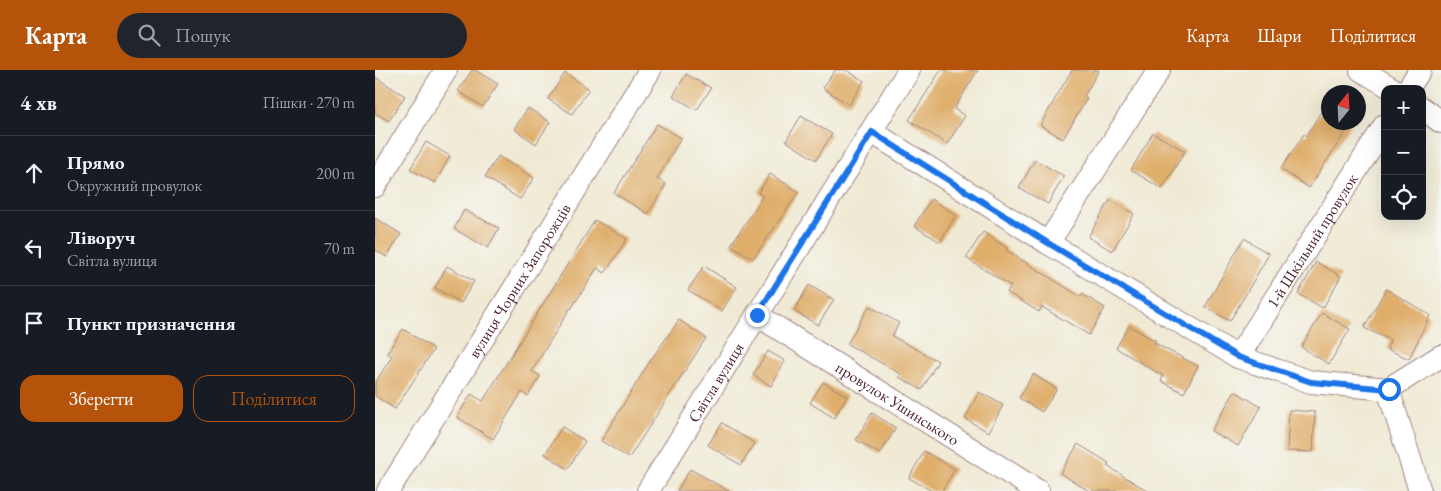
<!DOCTYPE html>
<html lang="uk">
<meta charset="utf-8">
<style>
body{margin:0;font-family:"EB Garamond",serif;background:#20242c;color:#f1f3f6}
.controls{position:absolute;right:15px;top:15px;display:grid;overflow:hidden;border-radius:10px;box-shadow:0 5px 20px #0002}
.controls button{width:45px;height:45px;display:grid;place-items:center;padding:0;border:0;border-bottom:1px solid #363941;background:#171b24;color:#f1f3f6;font:25px sans-serif}
.compass{position:absolute;left:946px;top:15px;width:45px;height:45px;border-radius:50%;background:#171b24;box-shadow:0 5px 20px #0002;rotate:18deg}
.stop{position:absolute;width:15px;height:15px;margin:-11px;border:4px solid #1a73e8;border-radius:50%;background:#fff}
.stop.end{background:#1a73e8;border-color:#fff;box-shadow:0 1px 5px #0008}
.list{margin:0;padding:0;list-style:none}
h2{display:flex;justify-content:space-between;align-items:center;height:65px;margin:0;padding:0 20px;font-size:21px}
h2 small{font-size:16px;font-weight:400;color:#9ea1a6}
.list li{display:grid;grid-template-columns:32px 1fr auto;gap:15px;align-items:center;box-sizing:border-box;height:75px;padding:0 20px;border-top:1px solid #363941}
.list b{display:block;font-size:19px;white-space:nowrap}
.list p{margin:0;font-size:16px;white-space:nowrap;color:#9ea1a6}
.list em{font-size:16px;font-style:normal;color:#9ea1a6}
.actions{display:flex;gap:10px;padding:15px 20px}
.actions a{flex:1;padding:11px 0;border:1px solid #b45309;border-radius:15px;text-align:center;font-size:18px;color:#b45309}
.actions .main{background:#b45309;color:#fff}
.icon{flex:none;width:28px;height:28px;fill:none;stroke:currentColor;stroke-width:2;stroke-linecap:round;stroke-linejoin:round}
.map{position:relative;flex:none;width:1066px;height:421px;overflow:hidden}
header{display:flex;align-items:center;gap:30px;box-sizing:border-box;height:70px;padding:0 25px;background:#b45309;color:#fff}
header strong{font-size:24px}
nav{display:flex;gap:28px;margin-inline-start:auto;font-size:18px}
.search{width:350px;height:45px;background:#20242c;display:flex;align-items:center;gap:12px;box-sizing:border-box;padding:0 18px;border-radius:28px;color:#9ea1a6;font-size:19px}
main{display:flex}
aside{flex:1;background:#171b24}
.map>svg:first-child{display:block}
</style>
<header>
<strong>Карта</strong>
<div class="search"><svg class="icon" aria-label="search" viewBox="0 0 24 24"><circle cx="10" cy="10" r="6"/><path d="M15 15l6 6"/></svg>Пошук</div>
<nav><a>Карта</a><a>Шари</a><a>Поділитися</a></nav>
</header>
<main>
<aside>
<h2>4 хв<small>Пішки · 270 m</small></h2>
<ul class="list">
<li><svg class="icon" aria-label="ahead" viewBox="0 0 24 24"><path d="M12 20V5M6 11l6-6 6 6"/></svg><div><b>Прямо</b><p>Окружний провулок</p></div><em>200 m</em></li>
<li><svg class="icon" aria-label="left" viewBox="0 0 24 24"><path d="M17 20v-9H6M10 6l-5 5 5 5"/></svg><div><b>Ліворуч</b><p>Світла вулиця</p></div><em>70 m</em></li>
<li><svg class="icon" aria-label="arrive" viewBox="0 0 24 24"><path d="M6 21V4h12l-3 4 3 4H6"/></svg><div><b>Пункт призначення</b></div></li>
</ul>
<div class="actions"><a class="main">Зберегти</a><a>Поділитися</a></div>
</aside>
<div class="map">
<svg width="1066" height="421" viewBox="0 0 1066 421">
<rect width="100%" height="100%" fill="#f6f6f2"/>
<filter id="ink" filterUnits="userSpaceOnUse"><feTurbulence type="fractalNoise" baseFrequency=".02" numOctaves="2"/><feDisplacementMap in="SourceGraphic" scale="10" xChannelSelector="R" yChannelSelector="G"/><feConvolveMatrix kernelMatrix="1 2 1 2 8 2 1 2 1" color-interpolation-filters="sRGB"/></filter>
<filter id="wash" filterUnits="userSpaceOnUse"><feTurbulence type="fractalNoise" baseFrequency=".0096" numOctaves="4" result="noise"/><feDisplacementMap in="SourceGraphic" scale="20" xChannelSelector="R" yChannelSelector="G"/><feGaussianBlur stdDeviation="1.12" result="paint"/><feColorMatrix in="noise" values="0 0 0 0 0 0 0 0 0 0 0 0 0 0 0 0 0 1.4 0 .05"/><feComposite in="paint" operator="in"/></filter>
<g filter="url(#wash)">
<rect width="100%" height="100%" fill="#f0ead4"/>
<g id="blocks">
<path fill="#dfae6b" d="M97,0H100L123,14L108,37L83,21Z
M460,0H471L489,11L474,35L448,18Z
M566,0H603L579,39L590,46L572,74L534,50Z
M697,0H724L709,26L712,28L688,69L665,55Z
M190,3L214,19L197,44L173,29Z
M311,4L336,18L322,40L298,26Z
M0,7L30,26L14,51L0,43Z
M954,29V52H977L934,118L906,99L929,64L931,66Z
M153,38L175,52L161,74L139,59Z
M426,46L457,64L441,90L411,71Z
M282,54L306,68L282,109L291,114L273,144L239,123Z
M778,63L810,81L787,119L756,100Z
M51,72L75,86L60,113L35,99Z
M123,86L159,108L145,129L110,107Z
M660,90L689,106L673,134L644,118Z
M395,104L424,122L378,189L356,175L388,126L383,123Z
M556,129L581,145L565,172L539,156Z
M735,130L759,144L737,181L713,167Z
M89,140L124,158L113,178L79,159Z
M0,148L26,164L12,187L0,180Z
M220,150L252,169L230,203L222,198L196,239L195,238L157,301L165,306L153,326L147,322L118,369L82,347L96,324L108,331Z
M608,162L632,178L631,180L706,227L707,224L730,238L714,265L667,237L664,242L632,222L636,216L591,188Z
M869,168L894,184L855,251L830,237Z
M941,192L966,206L948,238L923,224Z
M72,196L99,211L86,233L60,218Z
M329,196L362,217L347,241L313,220Z
M434,215L459,230L443,255L419,241Z
M1011,219L1055,245L1034,289L1012,279L1015,270L989,258Z
M494,236L524,253L517,266L563,291L547,320L524,307L526,304L472,274Z
M947,243L975,259L954,294L926,277Z
M304,250L331,268L254,388L226,371L275,291Z
M754,256L781,271L779,273L823,296L809,323L786,311L788,306L741,278Z
M28,259L59,279L20,339L0,326V313L17,286L12,283Z
M393,281L410,291L396,316L378,305Z
M658,304L682,319L667,342L644,328Z
M448,312L472,326L459,348L435,333Z
M860,321L886,337L863,376L836,361Z
M604,322L628,335L614,362L590,349Z
M914,340L940,342L938,382L912,381Z
M497,343L521,358L505,384L481,370Z
M347,353L379,373L366,395L333,375Z
M187,357L210,371L193,399L170,384Z
M703,374L734,393L732,396L773,421H714L685,403Z
M549,381L580,399L567,421H557L534,408Z
M315,399L354,421H302Z"/>
</g>
</g>
<g filter="url(#ink)">
<use href="#blocks" fill-opacity="0" stroke="#9d8480" stroke-width="1"/>
<g fill="none" stroke-linecap="round" stroke-linejoin="round">
<defs>
<g id="minor">
<path d="M986,0L1018,19"/>
<path d="M1033,19L1045,0"/>
<path d="M1047,38L1066,52"/>
<path d="M497,62L673,173L863,287L936,312L1013,319L1066,286"/>
<path d="M0,116L71,0"/>
<path d="M673,173L784,0"/>
<path id="s1" d="M382,245L663,421"/>
<path id="s2" d="M863,287L1010,55"/>
<path d="M1013,319L1045,421"/>
<path id="s3" d="M13,421L275,0"/>
<path id="s4" d="M273,421L534,0"/>
</g>
</defs>
<use href="#minor" stroke="#9d8480" stroke-width="24"/>
<use href="#minor" stroke="#fff" stroke-width="22"/>
</g>
</g>
<g fill="none" stroke-linecap="round" stroke-linejoin="round" filter="url(#ink)">
<path stroke="#1a73e8" stroke-width="6" d="M382,245L497,62L673,173L863,287L936,312L1014,319"/>
</g>
<g text-anchor="middle" dominant-baseline="central" stroke-width="5" stroke-linejoin="round" paint-order="stroke">
<g font-size="16" fill="#4a1f2b" stroke="#f6f6f2">
<text stroke="none"><textPath href="#s2" startOffset="138">1-й Шкільний провулок</textPath></text>
<text stroke="none"><textPath href="#s3" startOffset="248">вулиця Чорних Запорожців</textPath></text>
<text stroke="none"><textPath href="#s4" startOffset="128">Світла вулиця</textPath></text>
<text stroke="none"><textPath href="#s1" startOffset="166">провулок Ушинського</textPath></text>
</g>
</g>
</svg>
<div class="controls">
<button>+</button>
<button>−</button>
<button><svg class="icon" aria-label="locate" viewBox="0 0 24 24"><circle cx="12" cy="12" r="6"/><path d="M12 2v4M12 18v4M2 12h4M18 12h4"/></svg></button>
</div>
<svg class="compass" viewBox="-18 -18 36 36"><path d="M0-13l5 13h-10z" fill="#e53935"/><path d="M0 13l5-13h-10z" fill="#9ea1a6"/></svg>
<div class="stop" style="left:1014px;top:319px"></div>
<div class="stop end" style="left:382px;top:245px"></div>
</div>
</main>
